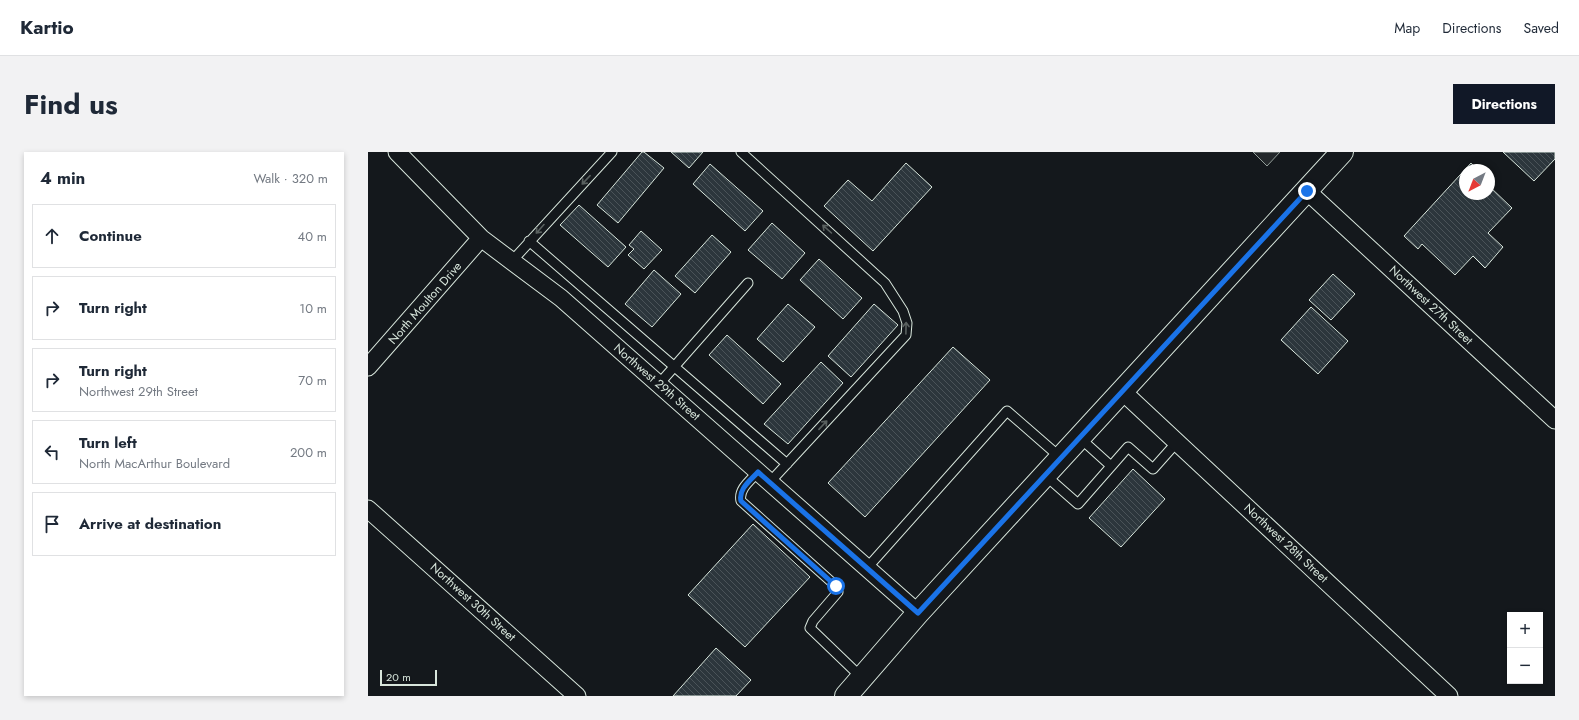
<!DOCTYPE html>
<meta charset="utf-8">
<style>
body{margin:0;font-family:Jost,sans-serif;background:#f2f2f3;color:#1f2937}
.controls{position:absolute;right:12px;bottom:12px;display:grid;overflow:hidden;border-radius:0px;box-shadow:0 2px 6px #0003}
.controls button{width:36px;height:36px;display:grid;place-items:center;padding:0;border:0;border-bottom:1px solid #e0e1e3;background:#fff;color:#1f2937;font:20px sans-serif}
.compass{position:absolute;left:1091px;top:12px;width:36px;height:36px;border-radius:50%;background:#fff;box-shadow:0 2px 6px #0003;rotate:222deg}
.scale{position:absolute;left:12px;bottom:10px;width:57px;box-sizing:border-box;padding-left:4px;border:2px solid #d8e6dc;border-top:0;font-size:11px;line-height:14px;white-space:nowrap;color:#d8e6dc;-webkit-text-stroke:3px #14181c;paint-order:stroke}
.stop{position:absolute;width:12px;height:12px;margin:-9px;border:3px solid #1a73e8;border-radius:50%;background:#fff}
.stop.end{background:#1a73e8;border-color:#fff;box-shadow:0 1px 4px #0008}
.list{margin:0;padding:0;list-style:none}
h2{display:flex;justify-content:space-between;align-items:center;height:52px;margin:0;padding:0 16px;font-size:17px}
h2 small{font-size:13px;font-weight:400;color:#747a83}
.list li{display:grid;grid-template-columns:26px 1fr auto;gap:12px;align-items:center;box-sizing:border-box;height:64px;margin:0 8px 8px;padding:0 8px;border:1px solid #e0e1e3;border-radius:0px}
.list b{display:block;font-size:15px;white-space:nowrap}
.list p{margin:0;font-size:13px;white-space:nowrap;color:#747a83}
.list em{font-size:13px;font-style:normal;color:#747a83}
.icon{flex:none;width:22px;height:22px;fill:none;stroke:currentColor;stroke-width:2;stroke-linecap:round;stroke-linejoin:round}
.map{position:relative;flex:none;width:1187px;height:544px;overflow:hidden;border-radius:0px}
header{display:flex;align-items:center;gap:24px;box-sizing:border-box;height:56px;padding:0 20px;background:#fff;border-bottom:1px solid #e0e1e3}
header strong{font-size:19px}
nav{display:flex;gap:22px;margin-inline-start:auto;font-size:14px}
.intro{display:flex;align-items:center;justify-content:space-between;box-sizing:border-box;height:96px;padding:0 24px}
h1{margin:0;font-size:28px}
.button{padding:10px 18px;border-radius:0px;background:#111827;color:#fff;font-size:14px;font-weight:700}
main{display:flex;gap:24px;padding:0 24px}
aside{flex:1;background:#fff;border-radius:0px;box-shadow:0 2px 6px #0003}
.map>svg:first-child{display:block}
</style>
<header>
<strong>Kartio</strong>
<nav><a>Map</a><a>Directions</a><a>Saved</a></nav>
</header>
<div class="intro"><h1>Find us</h1><a class="button">Directions</a></div>
<main>
<aside>
<h2>4 min<small>Walk · 320 m</small></h2>
<ul class="list">
<li><svg class="icon" aria-label="ahead" viewBox="0 0 24 24"><path d="M12 20V5M6 11l6-6 6 6"/></svg><div><b>Continue</b></div><em>40 m</em></li>
<li><svg class="icon" aria-label="right" viewBox="0 0 24 24"><path d="M7 20v-9h11M14 6l5 5-5 5"/></svg><div><b>Turn right</b></div><em>10 m</em></li>
<li><svg class="icon" aria-label="right" viewBox="0 0 24 24"><path d="M7 20v-9h11M14 6l5 5-5 5"/></svg><div><b>Turn right</b><p>Northwest 29th Street</p></div><em>70 m</em></li>
<li><svg class="icon" aria-label="left" viewBox="0 0 24 24"><path d="M17 20v-9H6M10 6l-5 5 5 5"/></svg><div><b>Turn left</b><p>North MacArthur Boulevard</p></div><em>200 m</em></li>
<li><svg class="icon" aria-label="arrive" viewBox="0 0 24 24"><path d="M6 21V4h12l-3 4 3 4H6"/></svg><div><b>Arrive at destination</b></div></li>
</ul>
</aside>
<div class="map">
<svg width="1187" height="544" viewBox="0 0 1187 544">
<defs>
<pattern id="building-back-hatch" width="6" height="6" patternUnits="userSpaceOnUse"><rect width="6" height="6" fill="#2c363c"/><path d="M-1 5l2 2M0 0l6 6M5-1l2 2" fill="none" stroke="#4a5358"/></pattern>
</defs>
<rect width="100%" height="100%" fill="#14181c"/>
<path fill="#24282b" stroke="#939e99" d="M885,0H912L899,14Z"/>
<path fill="url(#building-back-hatch)" stroke="#d8e6dc" d="M274,0H276L296,16L250,71L229,53Z
M303,0H335L321,16Z
M1135,0H1187V7L1166,29Z
M538,11L564,35L505,99L456,54L480,28L504,49Z
M1103,11L1109,18H1097V42H1121V34L1144,56L1120,81L1135,95L1117,116L1105,104L1087,123L1054,92L1050,97L1036,84Z
M342,12L395,59L377,79L325,32Z
M211,53L258,95L240,115L192,73Z
M404,71L437,101L414,127L380,98Z
M273,79L294,98L276,117L260,103L266,97L261,93Z
M344,83L363,100L327,141L307,124Z
M451,107L494,146L475,167L432,128Z
M286,118L313,142L284,175L257,152Z
M965,122L987,142L963,168L941,148Z
M420,152L447,175L415,210L389,187Z
M506,152L530,173L483,225L460,204Z
M943,155L980,189L950,222L913,188Z
M359,183L413,232L395,252L341,203Z
M585,195L622,228L497,365L460,331Z
M453,210L475,231L420,292L396,272Z
M765,317L797,347L753,395L721,366Z
M385,372L442,425L377,495L320,443Z
M348,496L383,528L368,544H305Z"/>
<g fill="none" stroke-linecap="round" stroke-linejoin="round">
<defs>
<path id="lane" d="M373,0L517,131L535,159L539,171L538,183L402,330
M161,89L419,312
M144,109L244,0
M291,232L380,131
M712,286L743,314
M390,320C383,328 370,337 373,349L468,434L470,440L445,469L442,476L494,526
M677,323L710,352L760,295L785,317L809,290
M499,416L639,259L693,306"/>
<path id="street" d="M29,0L113,86L193,146L550,461
M939,39L1187,268
M0,215L113,86
M754,239L1081,544
M0,357L209,544"/>
<path id="secondary" d="M478,544L550,461L974,0"/>
</defs>
<use href="#lane" stroke="#d8e6dc" stroke-width="11"/>
<use href="#street" stroke="#d8e6dc" stroke-width="19"/>
<use href="#secondary" stroke="#d8e6dc" stroke-width="24"/>
<use href="#lane" stroke="#14181c" stroke-width="9"/>
<use href="#street" stroke="#14181c" stroke-width="17"/>
<use href="#secondary" stroke="#14181c" stroke-width="22"/>
</g>
<defs><path id="oneway-shaft" d="M-6 0H5M1.5-3L5.5 0L1.5 3" fill="none" stroke-width="1.6" stroke-linecap="round" stroke-linejoin="round"/></defs>
<g stroke="#59605f">
<use href="#oneway-shaft" transform="translate(218 28) rotate(133)"/>
<use href="#oneway-shaft" transform="translate(172 77) rotate(132)"/>
<use href="#oneway-shaft" transform="translate(459 77) rotate(-138)"/>
<use href="#oneway-shaft" transform="translate(538 176) rotate(-89)"/>
<use href="#oneway-shaft" transform="translate(455 273) rotate(-47)"/>
</g>
<g fill="none" stroke-linecap="round" stroke-linejoin="round">
<path stroke="#1a73e8" stroke-width="5" d="M468,434L373,349C370,337 383,328 390,320L550,461L939,39"/>
</g>
<g text-anchor="middle" dominant-baseline="central" stroke-width="3" stroke-linejoin="round" paint-order="stroke">
<g font-size="12" fill="#d8e6dc" stroke="#14181c">
<text transform="translate(57 151) rotate(-49)">North Moulton Drive</text>
<text transform="translate(1063 153) rotate(43)">Northwest 27th Street</text>
<text transform="translate(289 230) rotate(41)">Northwest 29th Street</text>
<text transform="translate(918 391) rotate(43)">Northwest 28th Street</text>
<text transform="translate(105 450) rotate(42)">Northwest 30th Street</text>
</g>
</g>
</svg>
<div class="controls">
<button>+</button>
<button>−</button>
</div>
<svg class="compass" viewBox="-18 -18 36 36"><path d="M0-13l5 13h-10z" fill="#e53935"/><path d="M0 13l5-13h-10z" fill="#747a83"/></svg>
<div class="scale">20 m</div>
<div class="stop" style="left:468px;top:434px"></div>
<div class="stop end" style="left:939px;top:39px"></div>
</div>
</main>
